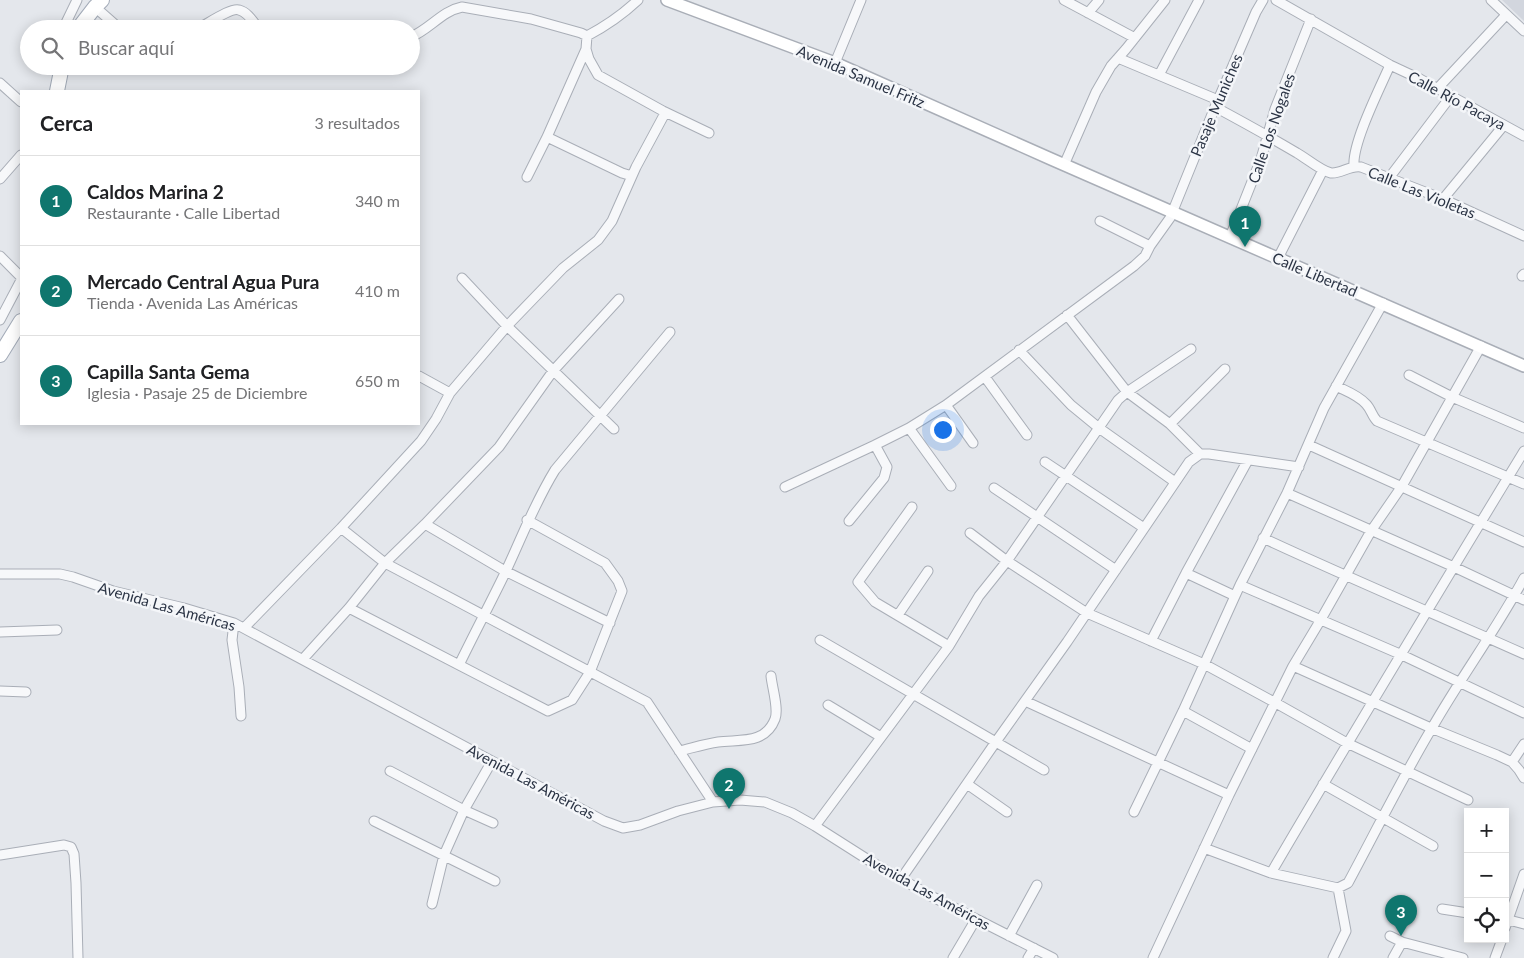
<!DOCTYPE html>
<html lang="es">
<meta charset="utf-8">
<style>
body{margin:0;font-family:Lato,sans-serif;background:#f2f2f2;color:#202124}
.controls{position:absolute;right:15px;bottom:15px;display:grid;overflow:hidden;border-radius:0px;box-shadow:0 2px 12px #0003}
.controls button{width:45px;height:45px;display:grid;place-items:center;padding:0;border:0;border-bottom:1px solid #e0e0e0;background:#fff;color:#202124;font:25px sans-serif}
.you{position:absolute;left:942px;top:429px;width:18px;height:18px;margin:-12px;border:4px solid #fff;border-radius:50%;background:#1a73e8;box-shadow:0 0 0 8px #1a73e833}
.badge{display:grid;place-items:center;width:32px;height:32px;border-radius:50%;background:#0f766e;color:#fff;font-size:16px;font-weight:700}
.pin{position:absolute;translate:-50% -41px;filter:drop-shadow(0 1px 2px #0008)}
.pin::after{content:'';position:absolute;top:26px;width:18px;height:15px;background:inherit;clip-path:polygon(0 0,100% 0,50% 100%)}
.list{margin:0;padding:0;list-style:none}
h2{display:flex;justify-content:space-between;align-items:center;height:65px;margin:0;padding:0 20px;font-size:21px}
h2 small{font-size:16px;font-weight:400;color:#757577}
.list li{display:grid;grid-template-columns:32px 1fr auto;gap:15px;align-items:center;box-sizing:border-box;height:90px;padding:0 20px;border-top:1px solid #e0e0e0}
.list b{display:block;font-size:19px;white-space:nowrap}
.list p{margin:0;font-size:16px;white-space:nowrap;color:#757577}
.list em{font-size:16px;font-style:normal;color:#757577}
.icon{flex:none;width:28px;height:28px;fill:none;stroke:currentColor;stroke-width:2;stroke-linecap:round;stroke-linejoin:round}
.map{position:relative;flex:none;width:1524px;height:958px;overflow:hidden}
.search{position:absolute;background:#fff;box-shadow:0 2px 12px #0003;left:20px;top:20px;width:400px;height:55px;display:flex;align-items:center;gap:12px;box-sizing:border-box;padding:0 18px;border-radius:28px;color:#757577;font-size:19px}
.panel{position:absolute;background:#fff;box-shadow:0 2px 12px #0003;left:20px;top:90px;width:400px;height:335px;border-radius:0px}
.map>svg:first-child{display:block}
</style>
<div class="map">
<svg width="1524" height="958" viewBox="0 0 1524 958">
<rect width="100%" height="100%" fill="#e4e7ec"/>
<path fill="#d2d6de" d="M1502,0H1524V21Z"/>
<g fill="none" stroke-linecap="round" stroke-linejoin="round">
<defs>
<path id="street" d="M1064,0L1135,38
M1276,0L1390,65L1420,79L1524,136
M1491,0L1524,31
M95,7L120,29
M1088,13L1099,0
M63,29L77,0
M197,29C206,25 231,7 239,10C248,12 254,23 259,29
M587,36L586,49L589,59L598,75L663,111L709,133
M411,37C430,29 442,11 462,7L531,19L581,33L587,36C606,26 622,15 638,0
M1118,58L1218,100
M835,63L861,0
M1159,75L1199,0
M0,83L21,102
M1437,89L1506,15
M1215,107C1243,122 1270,137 1297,153C1306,158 1321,171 1331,173C1341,174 1350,165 1361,167L1443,199L1524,236
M547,137L622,173L632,176
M1064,165L1096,92L1111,66L1126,49L1165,0
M1354,166C1352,143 1380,88 1390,65
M527,177L547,137L586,49
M1389,178L1451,96
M0,179L21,155
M1443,199L1504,125
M1100,221L1150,246
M1230,237L1261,159L1275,109L1311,19
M0,256L21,277
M1278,258L1323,170
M1522,276L1524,274
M462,278L507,326L614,429
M1067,315L1127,392L1170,424L1200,454
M0,320L21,280
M1019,350L1071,405L1099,428L1175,482
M1409,375L1452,397L1524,428
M419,376L450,393
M985,377L1027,435
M1336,386C1346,391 1358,395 1366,404C1371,409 1372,416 1377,421L1524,484
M946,405L973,443
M1170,424L1225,369
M909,428L951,486
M1309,445L1524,542
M1045,462L1144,528
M785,487L875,445L909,428L946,405L1134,266L1145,256L1150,246L1170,218L1215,107L1256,12L1263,0
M994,488L1116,570
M1287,493L1454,567L1524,600
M912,507L858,582L875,602L949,646
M849,521L884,478L887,467L875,445
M425,524L505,571L610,623
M341,528L385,563L647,702L713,802
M970,533L1007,561L1087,613L1204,664L1274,702L1347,743L1468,800
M1263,538C1349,578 1437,615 1524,654
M0,574H60L73,577L113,591L184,608L234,623L604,821L623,828L640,825L678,811L713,802L740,800L765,802L792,813L815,826L870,861L929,895L1053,958
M1240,585L1402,655L1524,713
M1235,596L1186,573L1248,460
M349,608L548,711L572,700L590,672L622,591L618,581L605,563L527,520
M898,615L928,571
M234,623L232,640L239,687L241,716
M244,628L341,528L421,441L436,419L450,393L507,326L563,268L598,240L612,221L636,167L664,115L663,111
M0,632L57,630
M820,640L1044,770
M1151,641L1186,573
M303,659L349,608L385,563L425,524L499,447L553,371L619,299
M459,665C474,634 490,604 505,573C522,537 534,504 555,470L670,332
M1293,666L1431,728L1497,755L1512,762L1519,770L1524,778
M0,691L26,692
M1025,701L1229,795
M828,705L881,737
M1183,711L1252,749
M679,751C692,748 705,744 718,742C739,739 765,745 775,719C779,709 772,687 771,676
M1512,762L1524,744
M390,771L464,810L493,823
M967,784L1007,812
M1323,784L1433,846
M1134,812L1183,711L1240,585L1287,493L1324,408L1383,303
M374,821L495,881
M815,826L949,646L979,596L1007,561L1118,400L1127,392L1191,349
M1204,848L1271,873L1338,888L1348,883C1376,831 1402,778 1432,728C1461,677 1496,630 1524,578
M0,855L64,845L71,847L74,854L76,883L78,958
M1271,873C1354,731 1439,591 1524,451
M901,879L995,743L1067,642L1189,462L1200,454H1209L1299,467
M432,904L444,855L464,810L492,761
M1442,909L1468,913
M1505,919L1524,924
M1505,928L1524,874
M1009,936L1037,885
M1390,936L1402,942L1463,958
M953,958L976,919
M1028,958L1034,948
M1153,958L1229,795L1293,666L1320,621L1371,531L1402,486L1481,346
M1333,958L1346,931L1338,888
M1393,958L1402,942
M1495,958L1502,939"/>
<path id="secondary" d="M667,0L835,63L1051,159L1524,366"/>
<path id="primary" d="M78,29L95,7L102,0
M57,91L62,66
M0,355L21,321"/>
</defs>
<use href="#street" stroke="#a9aeb7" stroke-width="11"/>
<use href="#secondary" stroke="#a9aeb7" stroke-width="14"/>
<use href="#primary" stroke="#a3abb8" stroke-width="16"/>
<use href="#street" stroke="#f7f8fa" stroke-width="9"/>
<use href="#secondary" stroke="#fff" stroke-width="11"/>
<use href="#primary" stroke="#fff" stroke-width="14"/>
</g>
<g text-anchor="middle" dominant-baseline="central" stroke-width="5" stroke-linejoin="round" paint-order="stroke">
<g font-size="15" fill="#2b3445" stroke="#f4f6f9">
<text transform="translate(861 76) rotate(23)">Avenida Samuel Fritz</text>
<text transform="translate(1457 100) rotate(28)">Calle Río Pacaya</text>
<text transform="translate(1216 105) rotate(-67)">Pasaje Muniches</text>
<text transform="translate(1271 128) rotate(-71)">Calle Los Nogales</text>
<text transform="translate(1422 192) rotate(22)">Calle Las Violetas</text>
<text transform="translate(1315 274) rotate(23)">Calle Libertad</text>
<text transform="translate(167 606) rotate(16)">Avenida Las Américas</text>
<text transform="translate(531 781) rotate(28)">Avenida Las Américas</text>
<text transform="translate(927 891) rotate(29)">Avenida Las Américas</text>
</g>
</g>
</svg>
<div class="controls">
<button>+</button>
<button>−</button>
<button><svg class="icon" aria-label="locate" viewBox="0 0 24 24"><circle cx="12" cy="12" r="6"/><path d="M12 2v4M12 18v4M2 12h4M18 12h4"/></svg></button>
</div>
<div class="you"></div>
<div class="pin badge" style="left:1245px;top:247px">1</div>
<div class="pin badge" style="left:729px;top:809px">2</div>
<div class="pin badge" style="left:1401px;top:936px">3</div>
<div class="search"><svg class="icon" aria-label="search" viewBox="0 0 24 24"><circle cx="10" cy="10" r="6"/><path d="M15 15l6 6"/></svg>Buscar aquí</div>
<section class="panel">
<h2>Cerca<small>3 resultados</small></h2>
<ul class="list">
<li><span class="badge">1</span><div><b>Caldos Marina 2</b><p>Restaurante · Calle Libertad</p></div><em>340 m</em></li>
<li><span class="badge">2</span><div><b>Mercado Central Agua Pura</b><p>Tienda · Avenida Las Américas</p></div><em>410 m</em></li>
<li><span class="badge">3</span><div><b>Capilla Santa Gema</b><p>Iglesia · Pasaje 25 de Diciembre</p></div><em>650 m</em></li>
</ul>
</section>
</div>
